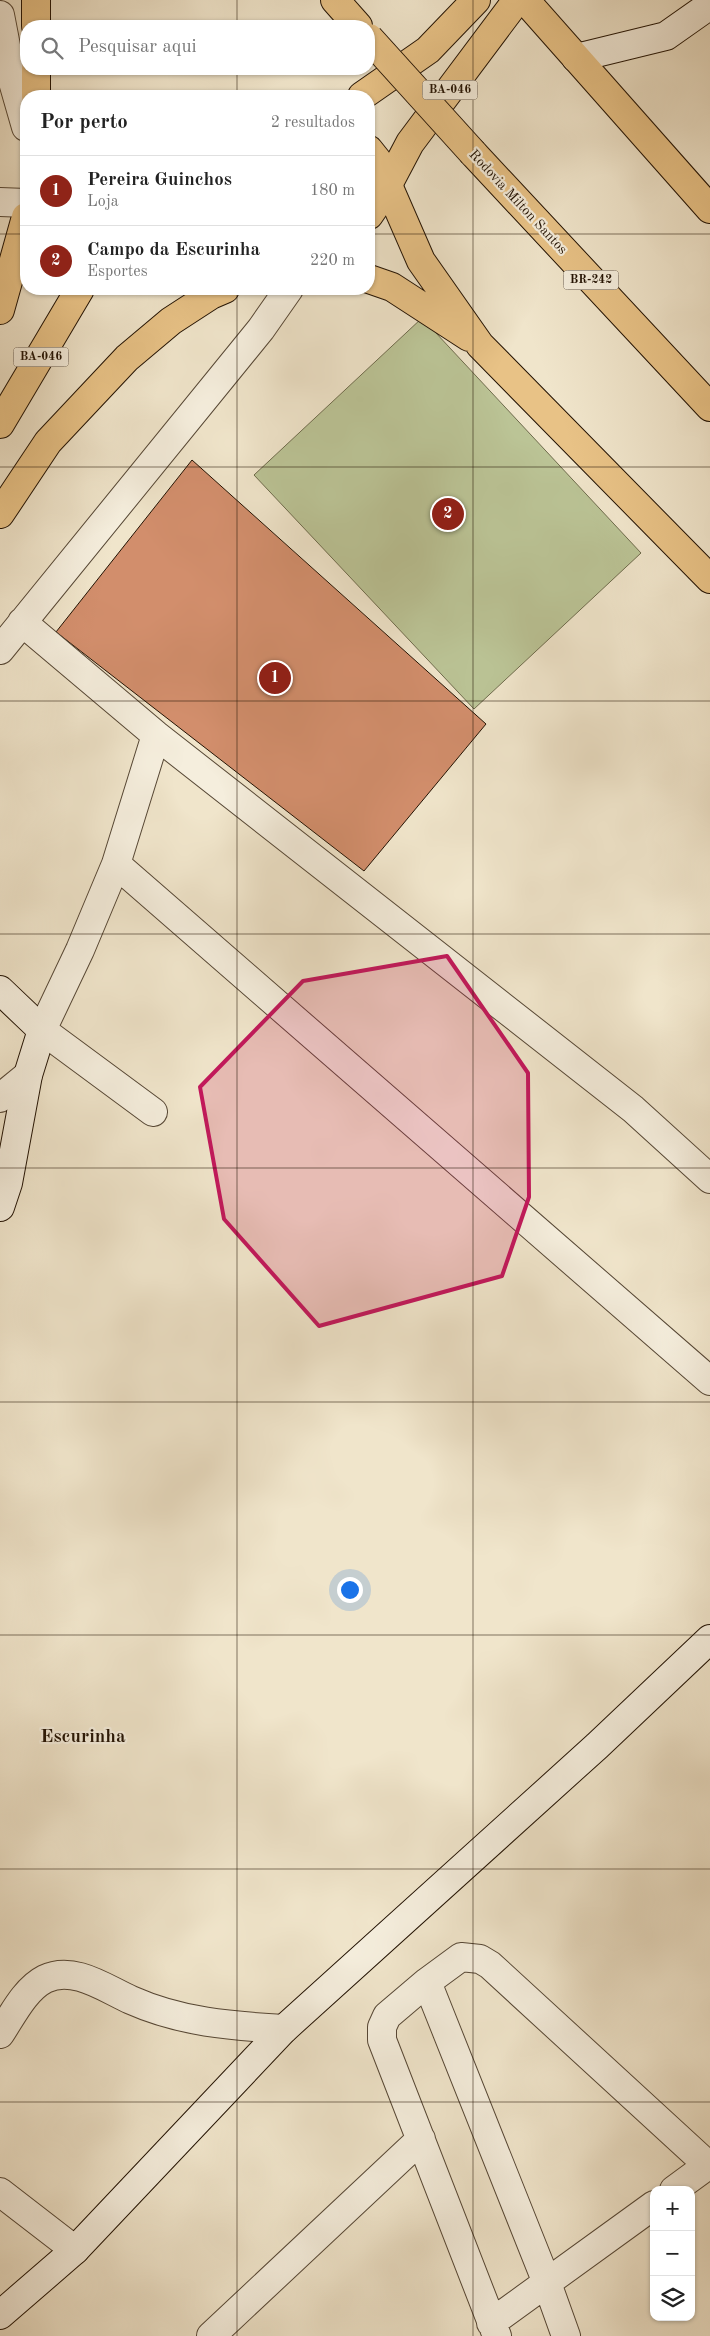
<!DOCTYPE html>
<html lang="pt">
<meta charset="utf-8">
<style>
body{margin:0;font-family:"Old Standard TT",serif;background:#f6f6f6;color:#222}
.controls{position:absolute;right:15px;bottom:15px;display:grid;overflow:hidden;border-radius:10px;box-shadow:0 1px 4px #0004}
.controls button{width:45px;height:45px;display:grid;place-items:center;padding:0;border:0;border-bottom:1px solid #e0e0e0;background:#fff;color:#222;font:25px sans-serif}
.you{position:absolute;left:349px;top:1589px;width:18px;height:18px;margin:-12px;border:4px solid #fff;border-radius:50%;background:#1a73e8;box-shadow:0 0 0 8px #1a73e833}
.badge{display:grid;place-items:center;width:32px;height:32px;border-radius:50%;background:#8f2418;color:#fff;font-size:16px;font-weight:700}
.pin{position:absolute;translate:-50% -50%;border:2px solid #fff;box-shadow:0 1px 5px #0006}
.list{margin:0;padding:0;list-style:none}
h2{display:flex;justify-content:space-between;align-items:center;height:65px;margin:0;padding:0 20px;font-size:21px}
h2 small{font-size:16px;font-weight:400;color:#767676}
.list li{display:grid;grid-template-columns:32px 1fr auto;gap:15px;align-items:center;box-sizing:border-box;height:70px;padding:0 20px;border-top:1px solid #e0e0e0}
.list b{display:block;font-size:19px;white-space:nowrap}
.list p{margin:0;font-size:16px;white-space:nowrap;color:#767676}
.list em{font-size:16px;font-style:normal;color:#767676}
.icon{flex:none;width:28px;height:28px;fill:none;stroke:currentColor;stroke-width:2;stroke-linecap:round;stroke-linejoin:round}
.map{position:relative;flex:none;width:710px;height:2336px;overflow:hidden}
.search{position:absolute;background:#fff;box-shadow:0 1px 4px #0004;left:20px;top:20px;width:355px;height:55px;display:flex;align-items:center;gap:12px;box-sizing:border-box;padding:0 18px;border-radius:20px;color:#767676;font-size:19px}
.panel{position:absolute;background:#fff;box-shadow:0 1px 4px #0004;left:20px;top:90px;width:355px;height:205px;border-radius:20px}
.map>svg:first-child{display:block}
</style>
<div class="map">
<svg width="710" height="2336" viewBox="0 0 710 2336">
<rect width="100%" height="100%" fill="#f0e5cb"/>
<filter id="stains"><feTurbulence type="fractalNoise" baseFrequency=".004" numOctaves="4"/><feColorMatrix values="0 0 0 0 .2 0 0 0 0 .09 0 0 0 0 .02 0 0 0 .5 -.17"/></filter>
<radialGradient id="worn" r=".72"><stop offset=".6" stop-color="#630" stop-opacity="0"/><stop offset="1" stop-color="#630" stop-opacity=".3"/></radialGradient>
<path fill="#bbc496" stroke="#6e6b4c" d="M422,318L641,553L474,709L254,475Z"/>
<path fill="#d28e6c" stroke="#221203" d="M192,460L486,724L364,871L56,632Z"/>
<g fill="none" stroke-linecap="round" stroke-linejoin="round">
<defs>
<path id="street" d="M0,15L13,82L26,127
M0,202L26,203
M22,622L156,735L633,1109L710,1179
M0,650L261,329L289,289
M116,864L710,1381
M0,1098L28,1075
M153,1112L42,1030L80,950L116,864L156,735
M427,1982L461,1957L480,1959L490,1965L710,2167
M0,2034C12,2016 25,1989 45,1979C74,1965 106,1989 131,2000C180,2022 231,2026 284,2029
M674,2190L708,2165
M0,2192L75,2250
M491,2323L654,2205
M211,2336L421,2139
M497,2336L382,2040V2027L387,2016L427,1982L547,2283L566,2336"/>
<path id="secondary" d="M576,58L666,36L710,5
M0,990L42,1030L28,1075L8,1183L0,1207
M0,2315L75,2250L284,2029L597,1746L710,1639"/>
<path id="primary" d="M362,96L428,50L476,0
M369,215L382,196L410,143L517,0
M0,424L80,289
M0,514L48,442L127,358L171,321L211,295L225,289"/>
<path id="highway" d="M335,0L358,26
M525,0L710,209
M36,26V0
M36,96V69
M369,150L377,160L421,261L480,345L710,579
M473,153L710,407
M369,279L392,287L469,337
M0,310L26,217"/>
</defs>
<use href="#street" stroke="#564735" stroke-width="30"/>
<use href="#secondary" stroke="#221203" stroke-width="30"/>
<use href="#primary" stroke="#221203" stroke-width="30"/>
<use href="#highway" stroke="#221203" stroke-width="30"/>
<use href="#street" stroke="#f5eedd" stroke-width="28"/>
<use href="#secondary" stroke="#f5eedd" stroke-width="28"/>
<use href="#primary" stroke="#e8c286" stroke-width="28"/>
<use href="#highway" stroke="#e8c286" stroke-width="28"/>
<defs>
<path id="highway-bridge" d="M369,38L473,153"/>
</defs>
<use href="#highway-bridge" stroke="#221203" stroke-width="30" stroke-linecap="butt"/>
<use href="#highway-bridge" stroke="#e8c286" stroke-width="28"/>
</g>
<path fill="#c2185b" fill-opacity="0.2" stroke="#c2185b" stroke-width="4" stroke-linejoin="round" d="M447,956L528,1073L529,1197L502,1276L319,1326L224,1219L200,1087L303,981Z"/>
<path fill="none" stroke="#221203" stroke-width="1" stroke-opacity="0.55" d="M237,0V26M473,0V2336M237,69V96M0,234H26M369,234H710M237,289V2336M0,467H710M0,701H710M0,934H710M0,1168H710M0,1402H710M0,1635H710M0,1869H710M0,2102H710"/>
<g text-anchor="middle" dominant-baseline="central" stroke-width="4.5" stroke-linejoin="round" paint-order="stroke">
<g fill="#f5eedd" stroke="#615444" stroke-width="1">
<rect x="422.5" y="80.5" width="55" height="19" rx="4"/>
<rect x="563.5" y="270.5" width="55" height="19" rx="4"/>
<rect x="13.5" y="347.5" width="55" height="19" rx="4"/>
</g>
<g font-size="12" font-weight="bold" fill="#221203">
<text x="450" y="90">BA-046</text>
<text x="591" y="280">BR-242</text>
<text x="41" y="357">BA-046</text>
</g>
<g font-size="14" fill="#221203" stroke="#f5eedd">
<text transform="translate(518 202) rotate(47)">Rodovia Milton Santos</text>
</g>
<g font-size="19" font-weight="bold" fill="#221203" stroke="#f5eedd">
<text x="83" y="1737">Escurinha</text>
</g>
</g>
<rect width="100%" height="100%" filter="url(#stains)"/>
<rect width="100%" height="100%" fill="url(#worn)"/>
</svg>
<div class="controls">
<button>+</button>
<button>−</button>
<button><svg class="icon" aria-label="layers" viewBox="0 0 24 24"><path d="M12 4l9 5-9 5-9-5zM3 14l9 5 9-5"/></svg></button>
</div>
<div class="you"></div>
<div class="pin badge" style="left:275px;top:678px">1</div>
<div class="pin badge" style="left:448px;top:514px">2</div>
<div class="search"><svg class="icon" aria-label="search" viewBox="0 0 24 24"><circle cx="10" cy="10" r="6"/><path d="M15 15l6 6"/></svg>Pesquisar aqui</div>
<section class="panel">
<h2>Por perto<small>2 resultados</small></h2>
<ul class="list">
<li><span class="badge">1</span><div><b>Pereira Guinchos</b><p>Loja</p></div><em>180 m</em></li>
<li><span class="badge">2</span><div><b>Campo da Escurinha</b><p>Esportes</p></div><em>220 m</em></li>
</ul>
</section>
</div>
